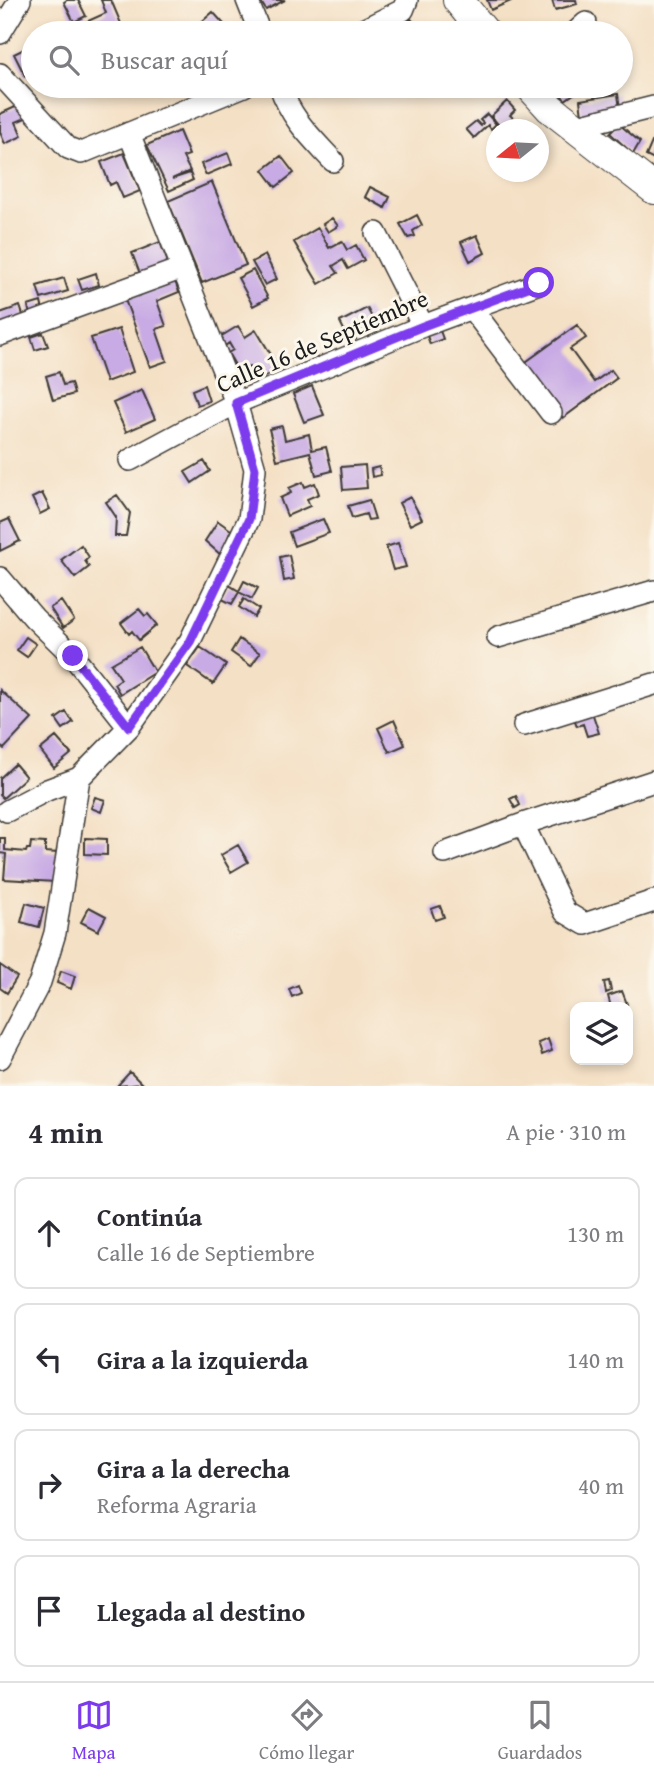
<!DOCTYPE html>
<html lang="es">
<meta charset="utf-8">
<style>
body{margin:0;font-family:"Gentium Book Plus",serif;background:#f7f7f7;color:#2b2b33}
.controls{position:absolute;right:21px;bottom:21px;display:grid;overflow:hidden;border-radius:14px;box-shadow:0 4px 10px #0003}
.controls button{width:63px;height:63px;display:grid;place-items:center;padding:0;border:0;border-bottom:2px solid #e1e1e2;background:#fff;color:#2b2b33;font:35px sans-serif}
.compass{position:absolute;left:486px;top:119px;width:63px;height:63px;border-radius:50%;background:#fff;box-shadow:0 4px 10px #0003;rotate:252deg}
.stop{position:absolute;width:21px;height:21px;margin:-16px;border:5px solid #7c3aed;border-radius:50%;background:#fff}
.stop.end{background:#7c3aed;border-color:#fff;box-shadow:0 2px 7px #0008}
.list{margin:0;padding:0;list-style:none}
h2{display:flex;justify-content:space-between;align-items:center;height:91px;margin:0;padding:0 28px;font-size:30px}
h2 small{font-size:23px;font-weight:400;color:#7c7c81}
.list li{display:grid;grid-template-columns:46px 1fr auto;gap:21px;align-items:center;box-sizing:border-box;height:112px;margin:0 14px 14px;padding:0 14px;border:2px solid #e1e1e2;border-radius:14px}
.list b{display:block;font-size:26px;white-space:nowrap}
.list p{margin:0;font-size:23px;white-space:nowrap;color:#7c7c81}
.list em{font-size:23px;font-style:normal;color:#7c7c81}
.icon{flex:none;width:38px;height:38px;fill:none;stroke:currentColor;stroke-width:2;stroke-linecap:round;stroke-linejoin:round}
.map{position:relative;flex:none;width:654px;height:1086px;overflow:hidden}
.search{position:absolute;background:#fff;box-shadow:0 4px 10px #0003;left:21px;right:21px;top:21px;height:77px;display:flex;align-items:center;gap:18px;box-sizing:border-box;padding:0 24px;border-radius:38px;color:#7c7c81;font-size:26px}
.sheet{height:595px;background:#fff}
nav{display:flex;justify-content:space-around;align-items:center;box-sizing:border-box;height:98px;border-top:2px solid #e1e1e2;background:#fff;font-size:19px;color:#7c7c81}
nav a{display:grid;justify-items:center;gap:4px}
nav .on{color:#7c3aed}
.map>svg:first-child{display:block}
</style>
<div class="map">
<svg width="654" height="1086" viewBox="0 0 654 1086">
<rect width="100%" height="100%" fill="#fbf7ec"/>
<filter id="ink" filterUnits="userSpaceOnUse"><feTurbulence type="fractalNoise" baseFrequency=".0143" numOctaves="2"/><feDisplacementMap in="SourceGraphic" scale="14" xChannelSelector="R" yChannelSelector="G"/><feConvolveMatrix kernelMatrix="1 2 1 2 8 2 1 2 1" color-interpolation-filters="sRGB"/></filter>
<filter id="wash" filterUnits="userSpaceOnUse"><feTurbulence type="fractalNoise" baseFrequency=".00686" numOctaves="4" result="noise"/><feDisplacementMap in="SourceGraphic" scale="28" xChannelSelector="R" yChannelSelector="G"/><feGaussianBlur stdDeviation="1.57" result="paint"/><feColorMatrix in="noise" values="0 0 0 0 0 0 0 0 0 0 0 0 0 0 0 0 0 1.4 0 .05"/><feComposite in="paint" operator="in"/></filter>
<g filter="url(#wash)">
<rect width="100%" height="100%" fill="#f4e0c5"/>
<g id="blocks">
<path fill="#c8aae4" d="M67,0H78L86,16L74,22L64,2Z
M101,0H111L125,33H80L77,26L106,13Z
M265,0H285L266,10L261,2Z
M487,0H513L491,10Z
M552,0H576L577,4L555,10Z
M213,12L232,33H193L191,31Z
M411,19L423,33H396Z
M316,25L321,33H303Z
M32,45L33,72L25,76L14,54Z
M180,86H201L183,94Z
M555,86H576L572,88L575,93L565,100Z
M618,94L620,109L582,115L580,100Z
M507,101L515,110L510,115L516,121L507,130H503L491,116Z
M22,104L28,117L16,122L22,136L5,144L0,132V114Z
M487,114L496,124L491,129L488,125L474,138L466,129L476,121L481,126L483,123L480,120Z
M619,124L640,142L633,154L610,133Z
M179,131L189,155L183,157L190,171L172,179L190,173L193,180L169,191L147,145Z
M652,142L654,143V160L646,156Z
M124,153L140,191L123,198L116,182L110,185L101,162Z
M228,153L232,164L206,175L201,164Z
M281,156L294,173L276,187L263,170Z
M212,182L246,265L202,283L168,201Z
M370,187L390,197L385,208L365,197Z
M417,215L422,225L413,231L415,236L408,238L400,224Z
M332,218L338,226L328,232L323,224Z
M318,228L329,248L342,241L347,250L356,245L364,260L348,269L343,260L333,266L338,273L319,284L294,242Z
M477,235L485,253L470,261L461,242Z
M160,242L170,268L142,279L132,253Z
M265,255L277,279L265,285L252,262Z
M253,270L268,298L253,306L238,278Z
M96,273L99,285L82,290L78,279Z
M64,278L68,291L41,299L37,286Z
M174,279L179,292L157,301L166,326L156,329L167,361L150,367L124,297Z
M41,302L43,311L30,316L28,306Z
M20,306L24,318L0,327V313Z
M367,308L376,325L361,332L360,329L352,333L356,339L350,342L340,322Z
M577,325L586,338L570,349L594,382L611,370L617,378L563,418L523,364Z
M238,326L245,337L256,330L279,368L257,381L249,367L239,372L228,353L233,350L229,343L225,346L220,337Z
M439,328L443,339L430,344L426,333Z
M119,329L133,372L106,382L91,338Z
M43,333L48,346L35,350L31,337Z
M59,372L63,385L71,383L74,394L53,400L46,376Z
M204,385L209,401L197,405L192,390Z
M312,386L324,415L304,422L293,394Z
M142,390L155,419L126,432L113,403Z
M282,426L285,440L309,434L312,450L326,447L332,471L316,475L310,452L277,460L269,429Z
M204,461L210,471L192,483L185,472Z
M365,465L367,488L343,490L341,467Z
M379,467L381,475L372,477L371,469Z
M303,482L305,487L315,483L319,494L307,499L310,506L287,516L280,498L291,493L289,488Z
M42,493L50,509L40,514L32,498Z
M117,495L130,513L126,536H115L116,517L106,502Z
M410,497L422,519L410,525L399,503Z
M369,500L375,519L368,520L366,514L352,518L348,506Z
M9,519L20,541L0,551V523Z
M323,519L329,533L294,546L289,532Z
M218,521L231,530L221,555L205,541Z
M398,543L406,567L393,570L386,547Z
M81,545L89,557L85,561L89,567L75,578L61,560Z
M289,555L294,579L284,581L280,557Z
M244,581L258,588L252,599L239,592L232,604L222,599L229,585L239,591Z
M244,599L259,609L254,617L239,607Z
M61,601L74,620L63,628L50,608Z
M139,609L145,616L148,614L157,625L139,640L132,631L129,634L121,623Z
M26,637L36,644L27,657L17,650Z
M239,639L260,653L251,666L231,652Z
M140,647L155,672L120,694L114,684L121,679L111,664Z
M200,647L226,665L213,684L187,666Z
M0,690L32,719L4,749L0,746Z
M66,712L73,722L63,729L56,719Z
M592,712L599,733L587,736L583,724L577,726L574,718Z
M394,720L405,745L389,752L378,728Z
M56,737L71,754L54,768L40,750Z
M15,764L26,777L3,798L0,795V778Z
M516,796L520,805L515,808L510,799Z
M95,797L105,800L101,812L91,808Z
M0,838H5V850L26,852L27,849H30L31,842L45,843V852L58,853L56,882L4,879L6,854L0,853Z
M85,838L107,839V855L85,854Z
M238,845L248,862L231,872L221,855Z
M26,903L44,908L39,927L21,922Z
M440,906L444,917L435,920L431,909Z
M89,907L106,916L98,931L81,922Z
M0,965L17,977L7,993L0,988Z
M61,971L75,976L71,989L57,983Z
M609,981L611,991L606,993L604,982Z
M298,985L301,993L292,997L289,989Z
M622,991L627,1004L611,1007L608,996Z
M548,1039L552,1051L542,1055L538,1043Z
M130,1072L142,1084L117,1086Z"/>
</g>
</g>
<g filter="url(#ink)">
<use href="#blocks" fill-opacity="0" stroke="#3c3935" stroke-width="2"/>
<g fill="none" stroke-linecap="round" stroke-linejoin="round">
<defs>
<path id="minor" d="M247,0L260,33
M0,33L20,0
M357,33L403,10L407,0
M575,33L586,23
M0,74L68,148L81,153L244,86
M280,86C291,119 310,136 333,161
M574,127L654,107
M376,233L423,326
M472,309L551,413
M0,335L183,268
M130,460L236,403L423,326L539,283
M0,578L34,618L73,656L129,727
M498,637L654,591
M524,725L654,684
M7,811L47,790L79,778
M523,824L565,912L585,924L654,901
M445,853L523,824L654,781
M0,1058L40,982L55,933L79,778L129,727L190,641L249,519L255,469L236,403L129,133"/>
<path id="highway" d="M458,0L485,33
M530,86L550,108L654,189"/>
</defs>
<use href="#minor" stroke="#3c3935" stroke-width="24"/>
<use href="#highway" stroke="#3c3935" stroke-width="32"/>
<use href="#minor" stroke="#fff" stroke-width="21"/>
<use href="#highway" stroke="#fff" stroke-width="30"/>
</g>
</g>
<g fill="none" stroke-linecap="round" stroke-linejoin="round" filter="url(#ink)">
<path stroke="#7c3aed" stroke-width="9" d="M73,656L129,727L190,642L249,519L255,469L236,403L423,326L539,283"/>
</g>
<g text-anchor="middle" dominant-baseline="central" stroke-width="6" stroke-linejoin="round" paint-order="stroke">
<g font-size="24" fill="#1c1c1c" stroke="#fbf7ec">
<text transform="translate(322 341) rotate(-23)">Calle 16 de Septiembre</text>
</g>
</g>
</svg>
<div class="controls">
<button><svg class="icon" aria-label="layers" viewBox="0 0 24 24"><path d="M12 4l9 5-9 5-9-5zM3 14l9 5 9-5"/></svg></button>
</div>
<svg class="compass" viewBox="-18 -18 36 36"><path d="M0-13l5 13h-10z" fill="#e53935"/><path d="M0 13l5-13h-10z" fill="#7c7c81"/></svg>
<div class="stop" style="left:539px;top:283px"></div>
<div class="stop end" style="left:73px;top:656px"></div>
<div class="search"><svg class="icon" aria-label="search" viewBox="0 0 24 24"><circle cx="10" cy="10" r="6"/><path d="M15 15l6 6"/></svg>Buscar aquí</div>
</div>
<section class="sheet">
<h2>4 min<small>A pie · 310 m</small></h2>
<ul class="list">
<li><svg class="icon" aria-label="ahead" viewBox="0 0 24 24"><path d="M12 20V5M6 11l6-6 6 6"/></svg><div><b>Continúa</b><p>Calle 16 de Septiembre</p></div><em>130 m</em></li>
<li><svg class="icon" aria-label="left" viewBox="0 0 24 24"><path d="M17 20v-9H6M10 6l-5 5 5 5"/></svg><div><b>Gira a la izquierda</b></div><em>140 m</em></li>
<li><svg class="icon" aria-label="right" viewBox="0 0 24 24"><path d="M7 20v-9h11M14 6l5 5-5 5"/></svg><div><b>Gira a la derecha</b><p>Reforma Agraria</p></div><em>40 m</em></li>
<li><svg class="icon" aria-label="arrive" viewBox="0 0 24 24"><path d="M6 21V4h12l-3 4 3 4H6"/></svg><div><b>Llegada al destino</b></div></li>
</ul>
</section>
<nav>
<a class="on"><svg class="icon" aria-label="map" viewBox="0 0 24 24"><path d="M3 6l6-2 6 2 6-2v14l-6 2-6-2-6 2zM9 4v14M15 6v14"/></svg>Mapa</a>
<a><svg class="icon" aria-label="directions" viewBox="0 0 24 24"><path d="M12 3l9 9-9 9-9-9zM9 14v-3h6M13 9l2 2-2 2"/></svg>Cómo llegar</a>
<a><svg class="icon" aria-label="saved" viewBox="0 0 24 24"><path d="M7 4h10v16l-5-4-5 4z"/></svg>Guardados</a>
</nav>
